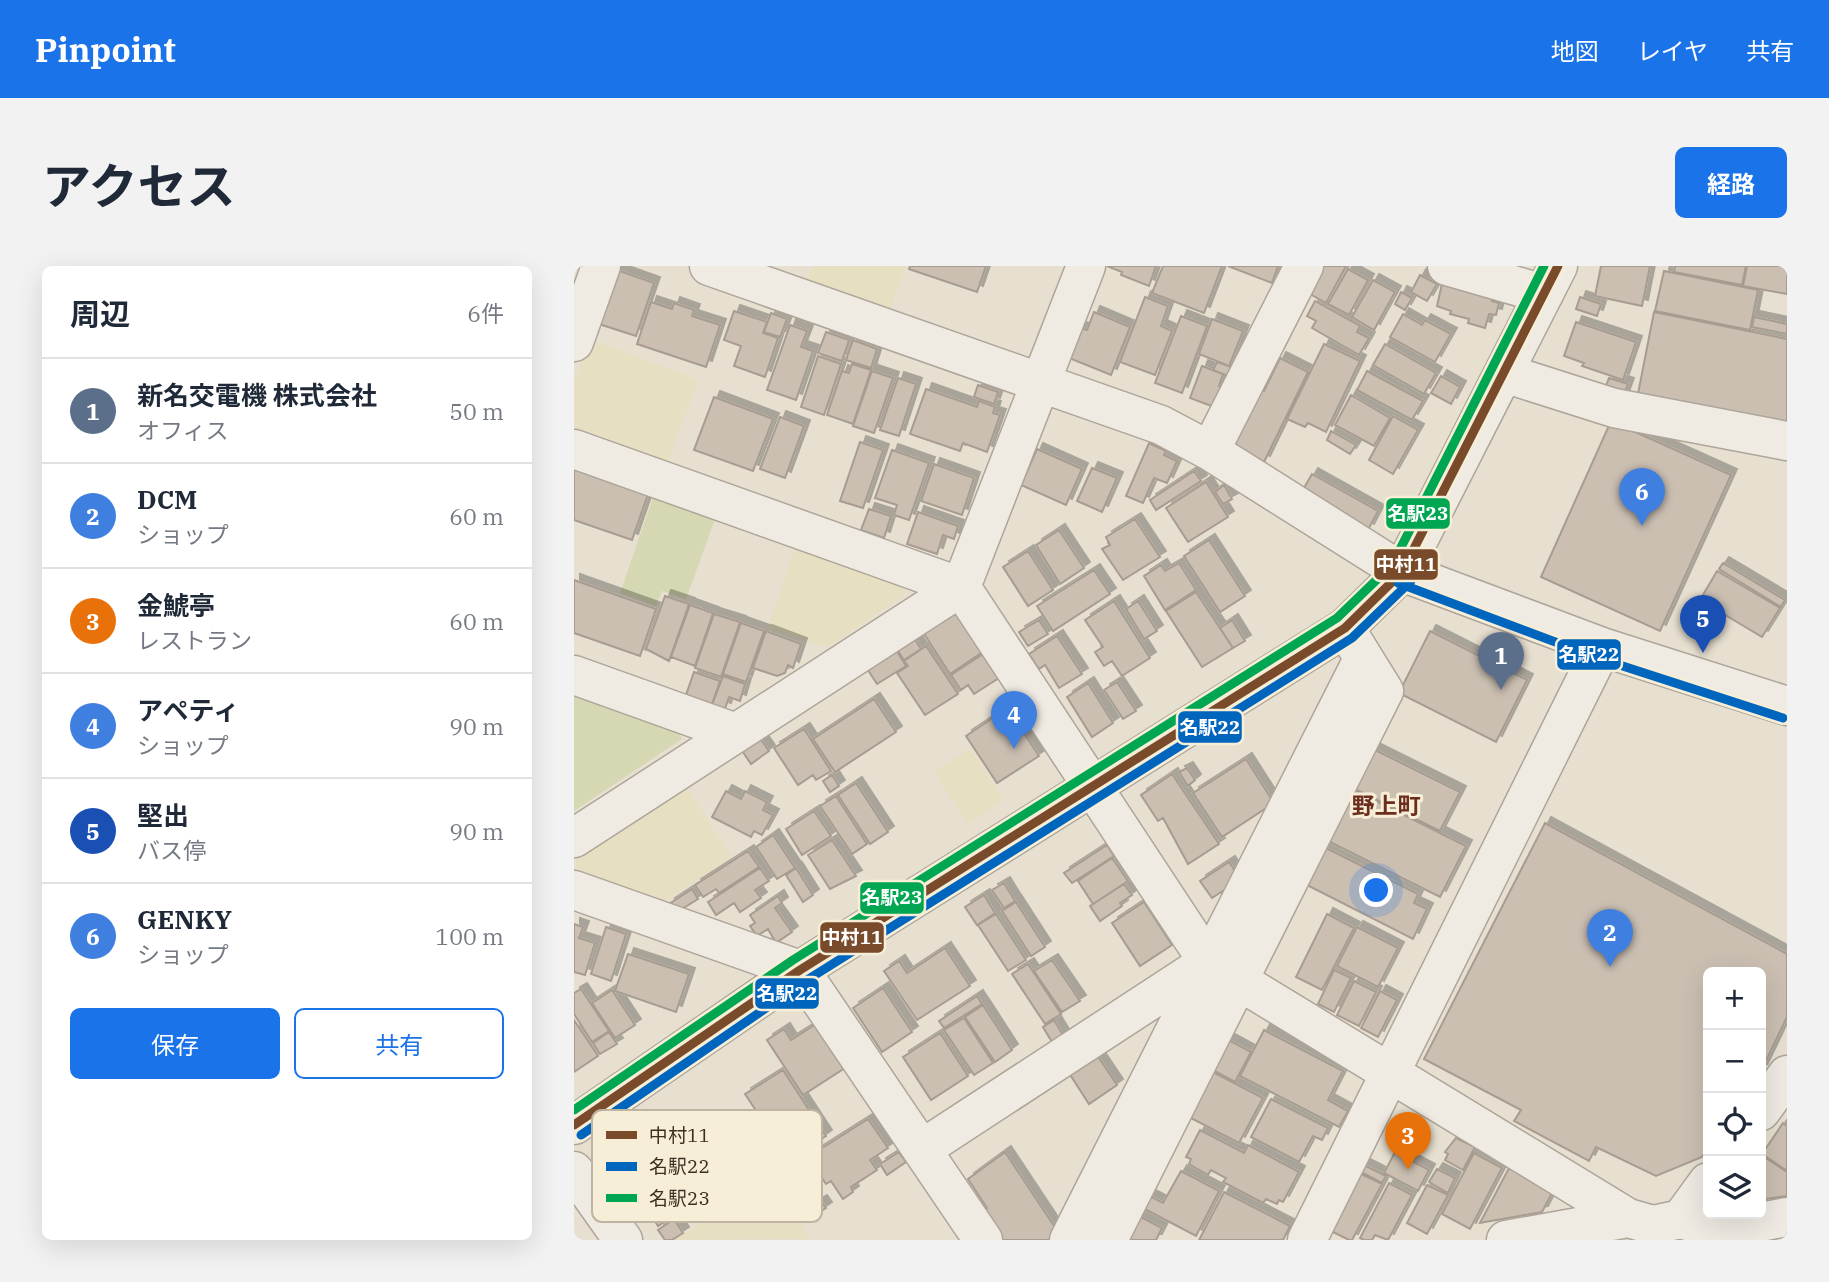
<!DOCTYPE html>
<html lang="ja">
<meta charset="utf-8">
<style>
body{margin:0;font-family:"IBM Plex Serif","Noto Sans JP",serif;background:#f2f2f3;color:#1f2937}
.controls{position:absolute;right:21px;bottom:21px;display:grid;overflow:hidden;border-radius:10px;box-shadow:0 7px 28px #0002}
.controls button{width:63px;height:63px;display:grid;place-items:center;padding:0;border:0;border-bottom:2px solid #e0e1e3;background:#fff;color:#1f2937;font:35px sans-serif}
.you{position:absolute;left:803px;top:625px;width:24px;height:24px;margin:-18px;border:5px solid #fff;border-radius:50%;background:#1a73e8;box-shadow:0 0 0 10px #1a73e833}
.badge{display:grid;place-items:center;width:46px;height:46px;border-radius:50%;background:#1a73e8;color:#fff;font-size:23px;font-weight:700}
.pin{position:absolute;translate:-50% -58px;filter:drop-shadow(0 2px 4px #0008)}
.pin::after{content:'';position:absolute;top:37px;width:24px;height:21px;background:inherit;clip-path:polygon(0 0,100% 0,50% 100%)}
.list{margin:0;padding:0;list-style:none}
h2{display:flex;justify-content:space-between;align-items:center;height:91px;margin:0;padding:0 28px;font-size:30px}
h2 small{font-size:23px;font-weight:400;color:#747a83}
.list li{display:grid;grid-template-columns:46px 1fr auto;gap:21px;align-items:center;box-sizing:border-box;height:105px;padding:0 28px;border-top:2px solid #e0e1e3}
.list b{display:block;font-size:26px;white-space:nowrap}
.list p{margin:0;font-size:23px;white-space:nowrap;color:#747a83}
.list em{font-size:23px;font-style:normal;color:#747a83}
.actions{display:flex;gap:14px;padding:21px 28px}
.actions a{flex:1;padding:16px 0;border:2px solid #1a73e8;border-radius:10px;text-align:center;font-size:24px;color:#1a73e8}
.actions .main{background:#1a73e8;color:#fff}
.icon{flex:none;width:38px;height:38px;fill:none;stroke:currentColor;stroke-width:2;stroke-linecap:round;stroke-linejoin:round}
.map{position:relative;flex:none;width:1213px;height:974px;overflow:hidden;border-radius:10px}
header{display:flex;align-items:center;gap:42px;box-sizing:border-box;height:98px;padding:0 35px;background:#1a73e8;color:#fff}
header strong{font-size:33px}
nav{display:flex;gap:38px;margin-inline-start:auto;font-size:24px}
.intro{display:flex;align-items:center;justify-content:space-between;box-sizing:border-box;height:168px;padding:0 42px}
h1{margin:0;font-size:49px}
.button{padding:18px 32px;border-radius:10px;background:#1a73e8;color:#fff;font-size:24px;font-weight:700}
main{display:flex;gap:42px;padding:0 42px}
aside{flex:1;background:#fff;border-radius:10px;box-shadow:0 7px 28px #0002}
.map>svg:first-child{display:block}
</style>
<header>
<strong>Pinpoint</strong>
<nav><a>地図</a><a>レイヤ</a><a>共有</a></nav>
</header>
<div class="intro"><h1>アクセス</h1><a class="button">経路</a></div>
<main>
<aside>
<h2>周辺<small>6件</small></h2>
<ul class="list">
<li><span class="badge" style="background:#5c6f8a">1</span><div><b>新名交電機 株式会社</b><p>オフィス</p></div><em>50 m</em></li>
<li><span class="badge" style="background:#3f7fe0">2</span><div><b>DCM</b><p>ショップ</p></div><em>60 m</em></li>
<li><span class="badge" style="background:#e8710a">3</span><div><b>金鯱亭</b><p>レストラン</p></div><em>60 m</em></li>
<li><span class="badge" style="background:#3f7fe0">4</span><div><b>アペティ</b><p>ショップ</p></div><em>90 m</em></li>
<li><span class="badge" style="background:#1a4fb4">5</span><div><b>堅出</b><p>バス停</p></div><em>90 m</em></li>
<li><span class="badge" style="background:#3f7fe0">6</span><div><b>GENKY</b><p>ショップ</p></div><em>100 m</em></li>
</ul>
<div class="actions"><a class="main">保存</a><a>共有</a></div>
</aside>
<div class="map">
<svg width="1213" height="974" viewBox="0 0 1213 974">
<defs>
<filter id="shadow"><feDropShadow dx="6" dy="-6" stdDeviation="0" flood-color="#0004"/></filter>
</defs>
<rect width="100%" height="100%" fill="#e7e0d1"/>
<path fill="#e6dfc2" d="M238,0H332L315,48L231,19Z
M16,73L125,114L93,198L0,164V116Z
M225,273L326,311L331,329L254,381L193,362Z
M396,483L430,534L394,558L360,506Z
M109,516L158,591L90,636L3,607L1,586Z
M197,911L237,973L101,974Z"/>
<path fill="#d6d7b3" d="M82,223L144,245L112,333L88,325L82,340L46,327Z
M0,422L102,459L108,473L0,545Z"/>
<path fill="#cbbfb2" stroke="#a89c90" stroke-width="2" filter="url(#shadow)" d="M336,0H412L403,26L335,3Z
M533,0H582L575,20L547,9L548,6Z
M589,0H648L630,47L578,27Z
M654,0H704L698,17Z
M742,0H772L752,37L729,24Z
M1027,0H1076L1068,40L1021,30Z
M1101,0H1172L1168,19L1100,6Z
M1173,0H1213V28L1169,20Z
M774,3L794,14L775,49L754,38Z
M43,4L80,17L62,70L25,58Z
M1090,5L1184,24L1176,64L1081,45Z
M846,9L863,18L853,35L837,26Z
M869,13L920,26L918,35L925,37L922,49L915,48L911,62L894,57L895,53L876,48L877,45L863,40Z
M799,14L821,26L800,64L778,51Z
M827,26L838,32L831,44L821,38Z
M571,31L594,40L587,60L598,65L581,109L546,96Z
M1006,31L1027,38L1023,50L1002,43Z
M741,35L786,60L783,66L795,72L785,89L738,62L742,55L733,50Z
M77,36L98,43L100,37L120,44L118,50L146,59L132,101L63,78Z
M160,45L193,56L189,67L204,72L191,111L160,100L167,80L150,74Z
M520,46L556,61L537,109L495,92L506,62L513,64Z
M1080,46L1213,73V164L1063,133Z
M197,47L213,53L206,71L190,66Z
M829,48L848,59L851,54L877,68L861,96L816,71Z
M607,50L633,60L608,127L581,117Z
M1180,51L1213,58V68L1178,61Z
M638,53L669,65L655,100L625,88Z
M1002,56L1062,76L1049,114L1008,100L1010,97L990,90Z
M216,59L233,65L227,81L239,85L222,134L193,124Z
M252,66L275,74L268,95L244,87Z
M279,74L303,83L297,102L272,94Z
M750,78L786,95L752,166L734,157L731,161L713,153Z
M811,78L862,107L850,128L799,99Z
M244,90L267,98L250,149L227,141Z
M706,92L734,106L690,196L657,177L684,122L690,125Z
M643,96L663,103L659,112L639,104Z
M278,98L297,104L279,158L253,149L268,105L275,107Z
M628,100L649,108L645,120L652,123L645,143L616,132Z
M298,105L319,112L300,167L279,160Z
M793,105L849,135L838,154L783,124Z
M867,110L886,121L877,138L857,127Z
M324,112L342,118L325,170L306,164Z
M1035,112L1054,118L1048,134L1029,128Z
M404,119L424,126L420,138L400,131Z
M352,123L403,141L405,135L421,141L419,147L426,149L413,186L389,177L386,185L336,168Z
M777,129L816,152L800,180L761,159Z
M140,131L199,153L179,205L120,184Z
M819,150L844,164L819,208L795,194Z
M206,151L230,160L211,212L186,203Z
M1037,155L1157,209L1086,365L967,311Z
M757,165L782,179L776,188L753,174Z
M286,176L309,184L289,242L266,235Z
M575,177L592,185L590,189L603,195L593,217L580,212L569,237L552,230Z
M463,183L508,203L492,239L447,219Z
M318,184L355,197L335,254L320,249L323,239L301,232Z
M360,198L400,212L388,249L347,235Z
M518,202L543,212L528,246L503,235Z
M0,203L74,228L58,274L0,254Z
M620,205L627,215L582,244L576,234Z
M738,208L804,245L794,264L727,227Z
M632,216L654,251L614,276L592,242Z
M650,219L658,233L649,238L641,226Z
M295,243L317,250L310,272L287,264Z
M344,246L384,260L380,273L369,269L363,288L333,278Z
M561,253L586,291L549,314L528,283L536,279L532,271Z
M485,264L510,302L486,318L462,279Z
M635,274L671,330L646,346L610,290Z
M454,285L479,324L454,340L429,301Z
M605,297L622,324L591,344L570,310L587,299L591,305Z
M1149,297L1211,334L1207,341L1145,303Z
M520,304L536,328L479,365L463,340Z
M1143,305L1206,342L1188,371L1126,334Z
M0,314L82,343L66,390L0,367Z
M622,326L659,382L628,401L592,345Z
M91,330L115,338L95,395L72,383Z
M540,335L576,392L548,410L538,395L530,400L521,386L529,381L511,354Z
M564,335L583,365L570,373L552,343Z
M116,339L139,347L121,400L97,391Z
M375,344L386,347L410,385L376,408L347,363Z
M140,348L166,356L147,411L121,402Z
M465,354L474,368L454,380L445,366Z
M658,354L671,375L659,382L646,362Z
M167,357L190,365L172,416L149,408Z
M192,365L227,378L219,402L214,399L211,407L203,410L179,402Z
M856,365L953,414L922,476L825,427Z
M339,370L347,383L330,394L322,382Z
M483,370L508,408L485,422L471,399L465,403L455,388Z
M352,380L384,428L351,449L323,407L334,400L330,395Z
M321,382L332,400L303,418L292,401Z
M409,388L425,412L400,428L394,419L387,424L377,409Z
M120,406L146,415L138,438L112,429Z
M149,410L171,418L166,435L155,431L151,443L138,439Z
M543,416L562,445L549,453L530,424Z
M514,417L539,457L518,471L493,431Z
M300,433L322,466L261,506L239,473Z
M441,437L453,456L446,461L465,490L423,517L392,470Z
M230,463L257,505L242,514L239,509L224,519L200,482Z
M184,469L195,485L177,498L165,480Z
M799,483L886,526L866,565L779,522Z
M672,493L700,537L648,571L619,527Z
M613,502L621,514L614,520L605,506Z
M598,508L645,578L614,598L589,552L584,555L567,529Z
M258,509L265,520L256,526L249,515Z
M282,517L314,566L296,578L264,529Z
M776,522L892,580L866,631L750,573Z
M152,525L167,533L171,525L193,536L189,544L199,549L188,569L180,565L177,571L138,551Z
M262,530L293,578L278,588L246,540Z
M240,545L257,570L228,589L212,563Z
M971,557L1213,688V751L1187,805V706H1134V882L1128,891L1082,910L1022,881L1015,895L940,855L947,844L850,793Z
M199,569L221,602L203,613L182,581Z
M258,574L282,610L256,623L234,589Z
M533,579L540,590L498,617L490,607Z
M750,581L844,628L840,637L853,643L839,673L731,618Z
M174,585L185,601L145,627L142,623L129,631L121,619Z
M538,592L554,615L519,638L504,615Z
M655,596L665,611L661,617L638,632L626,615Z
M186,602L195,615L181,624L187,632L166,646L160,637L142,649L134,636Z
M222,602L239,629L229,636L212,609Z
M430,617L441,635L430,642L418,624Z
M550,618L558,629L546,637L548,640L526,655L516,640Z
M118,623L124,633L108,643L95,638Z
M410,629L421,647L403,659L391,641Z
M204,630L208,637L201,642L218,666L202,677L194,663L183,670L176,660L181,657L176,649Z
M442,636L471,681L457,690L428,645Z
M570,636L598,679L566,700L538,657Z
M422,648L452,694L434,705L404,659Z
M753,648L780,662L748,724L722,711Z
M0,658L9,661L5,672L21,677L11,709L0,706Z
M32,661L52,668L37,715L17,708Z
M783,661L824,682L804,721L763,700Z
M371,682L396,720L343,754L310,705L325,695L333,707Z
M54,688L115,708L102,746L41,725Z
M478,694L506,735L488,746L460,705Z
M454,698L487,748L471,758L438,708Z
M760,704L777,712L760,746L744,738Z
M780,715L802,726L785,760L763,749Z
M309,722L338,766L308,786L279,742Z
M7,723L35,765L18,776L0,748V727Z
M38,724L61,759L41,772L18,737Z
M806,725L823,734L804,771L787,762Z
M403,730L408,738L370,762L365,755Z
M409,739L438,784L421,796L391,751Z
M390,752L419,797L400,809L370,764Z
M0,754L24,790L0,806Z
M480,754L489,769L478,776L469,761Z
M242,758L271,802L229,829L193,774L210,763L217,774Z
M690,764L769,805L754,834L774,845L765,861L666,810Z
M35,766L43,778L26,788L19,777Z
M366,767L394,810L357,834L329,791Z
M651,772L677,786L661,816L635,802Z
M523,789L543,819L515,838L495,807Z
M209,804L252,870L215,894L171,828Z
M637,805L689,832L665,877L613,850Z
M697,833L754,862L748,874L739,870L725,896L677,871Z
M294,853L314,882L296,894L303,904L277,921L279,926L269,933L257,915L252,918L234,891Z
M1209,857L1213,860V905L1188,888Z
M626,864L670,887L674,879L725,906L709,936L705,934L703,938L692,933L689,937L649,916L652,912L637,904L634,909L615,898L617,893L612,891Z
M882,872L901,881L889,904L871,894L874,888L871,886Z
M75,877L116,939L84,960L66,932L62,935L39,900Z
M325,886L332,896L313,909L306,898Z
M431,886L486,969L478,974H428L409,944L413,942L394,913Z
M821,886L855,904L844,925L810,907Z
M900,887L928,902L896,963L868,948Z
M1187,889L1213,906V930L1192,933L1187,929Z
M788,898L812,910L808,917L785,905Z
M935,902L979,925L968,946L906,957Z
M863,903L881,912L874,927L855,916Z
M607,905L645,925L622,970L567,941L574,929L589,937Z
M783,906L808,918L778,974H775L753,963Z
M815,917L838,929L814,974L801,969L798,974H790L786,972Z
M853,919L874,929L853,968L833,957Z
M650,926L716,960L709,974H625Z
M247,935L252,942L237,952L231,945Z
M559,947L588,962L582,974H553Z
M100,953L109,967L98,974H91L84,964Z"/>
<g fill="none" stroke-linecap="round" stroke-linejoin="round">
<defs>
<path id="minor" d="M135,0L587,159L636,185L828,306L1028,381L1213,440
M873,0L970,28
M0,76L27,0
M930,107L1040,142L1213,175
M0,183L387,321L634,696L1054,952
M636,185L730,0
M0,409L162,467
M0,572L387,321L512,0
M0,624L226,704L409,974
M1187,845L1213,809
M0,859L226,704L771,362L828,306L984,0
M348,883L633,697
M0,905L49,974
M1107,953L1143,964L1213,951
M495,974L789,393
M534,974L810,425L771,362
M733,974L1028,381
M932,974L1054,952L1079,959L1107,953L1134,916"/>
</defs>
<use href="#minor" stroke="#ada599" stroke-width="41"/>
<use href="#minor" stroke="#efebe3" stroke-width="38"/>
<defs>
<path id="bus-1" d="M0,859L226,704L771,362L828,306L984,0"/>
<path id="bus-2" d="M824,317L1024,392L1209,452
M7,869L233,714L778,372L837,315"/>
<path id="bus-3" d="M0,844L219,694L763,352L818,299L970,0"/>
</defs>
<use href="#bus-1" stroke="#f7eed8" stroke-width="14"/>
<use href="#bus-2" stroke="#f7eed8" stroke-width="14"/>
<use href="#bus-3" stroke="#f7eed8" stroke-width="14"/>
<use href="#bus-1" stroke="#7a4b2a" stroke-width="9"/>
<use href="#bus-2" stroke="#0065bd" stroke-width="9"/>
<use href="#bus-3" stroke="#00a651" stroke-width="9"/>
</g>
<g text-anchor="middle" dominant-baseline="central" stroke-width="6" stroke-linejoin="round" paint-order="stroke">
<g font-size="23" font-weight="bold" fill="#6b2e1e" stroke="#f7eed8">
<text x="812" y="539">野上町</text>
</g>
</g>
<rect x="18" y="844" width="230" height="112" rx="10" fill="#f7eed8" stroke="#bfb4a1" stroke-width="2"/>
<rect x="32" y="865" width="31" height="8" fill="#7a4b2a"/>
<rect x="32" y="896" width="31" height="9" fill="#0065bd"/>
<rect x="32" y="928" width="31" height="8" fill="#00a651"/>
<g font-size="19" fill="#3d2e20">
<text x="75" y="876">中村11</text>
<text x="75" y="907">名駅22</text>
<text x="75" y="939">名駅23</text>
</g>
<g stroke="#f7eed8" stroke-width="2.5">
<rect x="811" y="231" width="66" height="33" rx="7" fill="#00a651"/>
<rect x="799" y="282" width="66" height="33" rx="7" fill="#7a4b2a"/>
<rect x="982" y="372" width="66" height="33" rx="7" fill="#0065bd"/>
<rect x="603" y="444" width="66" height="34" rx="7" fill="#0065bd"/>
<rect x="285" y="615" width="66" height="34" rx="7" fill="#00a651"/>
<rect x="245" y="655" width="66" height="33" rx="7" fill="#7a4b2a"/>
<rect x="180" y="711" width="66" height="33" rx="7" fill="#0065bd"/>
</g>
<g font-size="19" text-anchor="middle" font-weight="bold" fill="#fff">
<text x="844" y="254">名駅23</text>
<text x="832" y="305">中村11</text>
<text x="1015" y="395">名駅22</text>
<text x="636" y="468">名駅22</text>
<text x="318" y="638">名駅23</text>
<text x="278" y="678">中村11</text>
<text x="213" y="734">名駅22</text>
</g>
</svg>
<div class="controls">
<button>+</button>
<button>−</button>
<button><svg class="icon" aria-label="locate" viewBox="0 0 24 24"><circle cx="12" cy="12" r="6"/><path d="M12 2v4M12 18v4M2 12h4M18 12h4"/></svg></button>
<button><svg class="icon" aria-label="layers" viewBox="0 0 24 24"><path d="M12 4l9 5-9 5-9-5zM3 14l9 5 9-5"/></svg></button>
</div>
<div class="you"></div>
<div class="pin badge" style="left:927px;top:424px;background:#5c6f8a">1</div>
<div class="pin badge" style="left:1036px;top:701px;background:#3f7fe0">2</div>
<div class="pin badge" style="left:834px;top:904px;background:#e8710a">3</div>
<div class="pin badge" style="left:440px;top:483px;background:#3f7fe0">4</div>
<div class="pin badge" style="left:1129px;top:387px;background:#1a4fb4">5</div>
<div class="pin badge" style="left:1068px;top:260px;background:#3f7fe0">6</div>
</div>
</main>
